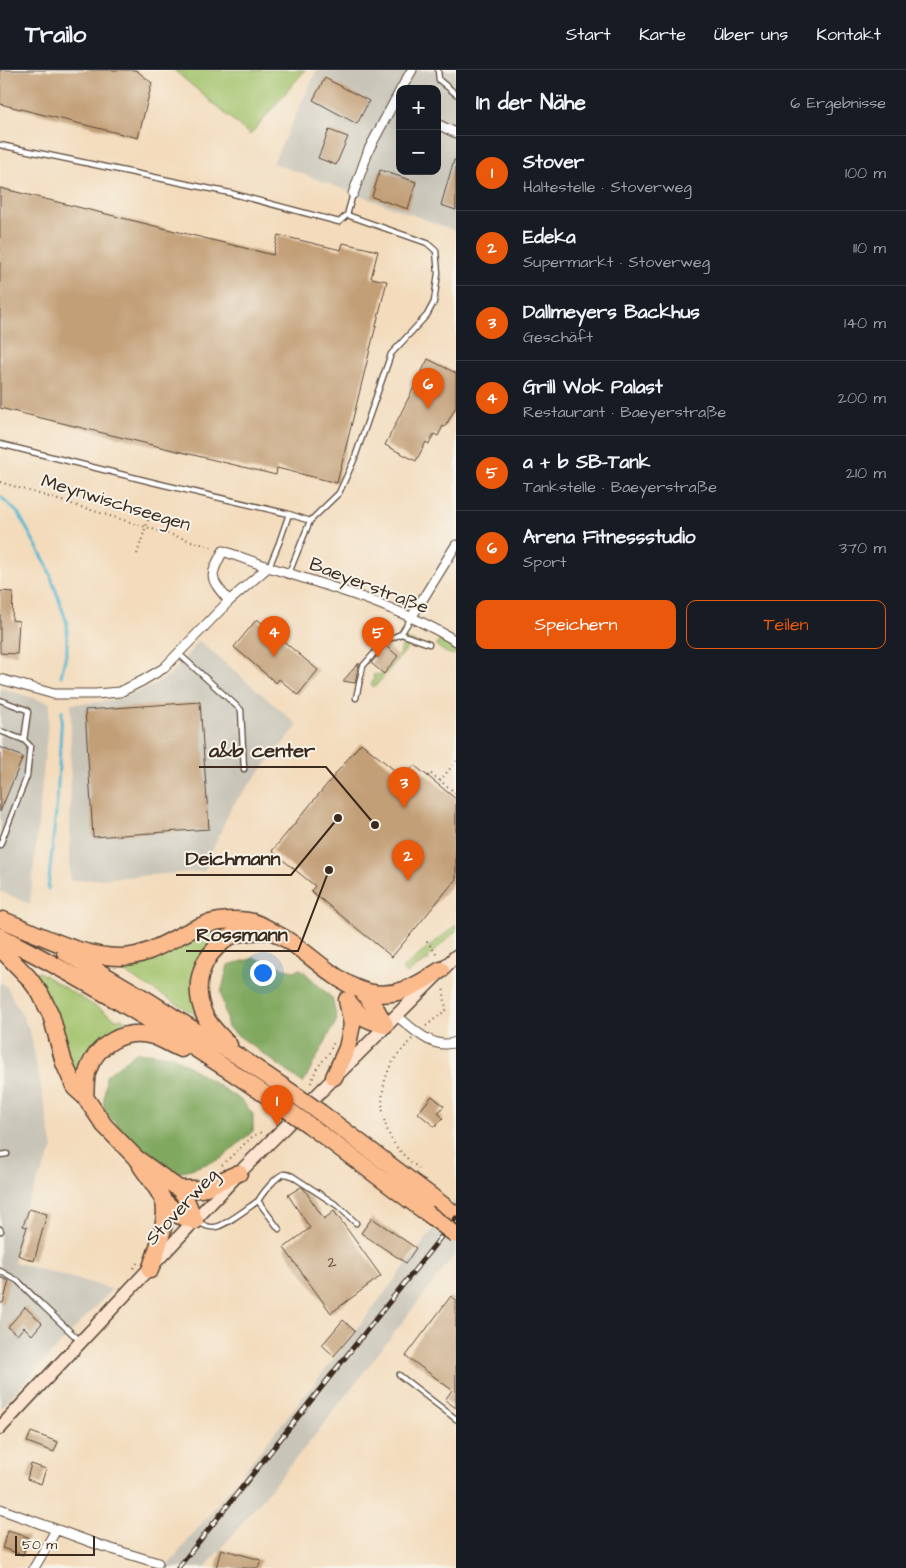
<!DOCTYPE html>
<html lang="de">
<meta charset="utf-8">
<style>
body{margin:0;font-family:"Architects Daughter",sans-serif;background:#20242c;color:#f1f3f6}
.controls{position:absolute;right:15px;top:15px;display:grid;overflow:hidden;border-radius:10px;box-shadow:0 5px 20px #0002}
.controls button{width:45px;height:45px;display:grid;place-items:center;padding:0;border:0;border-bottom:1px solid #363941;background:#171b24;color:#f1f3f6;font:25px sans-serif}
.scale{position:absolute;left:15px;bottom:12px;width:80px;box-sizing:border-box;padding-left:5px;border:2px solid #3b2a1e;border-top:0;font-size:14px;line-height:18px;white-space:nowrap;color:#3b2a1e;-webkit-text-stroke:4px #f7f3e8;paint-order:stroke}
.you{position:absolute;left:262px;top:902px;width:18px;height:18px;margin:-12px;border:4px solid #fff;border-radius:50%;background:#1a73e8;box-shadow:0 0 0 8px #1a73e833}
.badge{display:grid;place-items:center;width:32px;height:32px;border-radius:50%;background:#ea580c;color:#fff;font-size:16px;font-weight:700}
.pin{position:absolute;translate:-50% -41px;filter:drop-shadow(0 1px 2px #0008)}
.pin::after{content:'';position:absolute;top:26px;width:18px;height:15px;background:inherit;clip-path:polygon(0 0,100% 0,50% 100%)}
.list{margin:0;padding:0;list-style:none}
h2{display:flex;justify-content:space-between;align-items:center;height:65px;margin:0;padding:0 20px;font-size:21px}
h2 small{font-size:16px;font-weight:400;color:#9ea1a6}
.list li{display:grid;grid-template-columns:32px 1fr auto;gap:15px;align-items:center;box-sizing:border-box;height:75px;padding:0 20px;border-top:1px solid #363941}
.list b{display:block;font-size:19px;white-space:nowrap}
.list p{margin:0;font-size:16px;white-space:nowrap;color:#9ea1a6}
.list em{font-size:16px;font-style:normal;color:#9ea1a6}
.actions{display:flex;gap:10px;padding:15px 20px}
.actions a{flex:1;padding:11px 0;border:1px solid #ea580c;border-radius:10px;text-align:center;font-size:18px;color:#ea580c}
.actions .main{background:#ea580c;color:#fff}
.map{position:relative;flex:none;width:456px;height:1498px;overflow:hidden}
header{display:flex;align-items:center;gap:30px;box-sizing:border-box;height:70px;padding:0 25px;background:#171b24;border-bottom:1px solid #363941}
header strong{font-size:24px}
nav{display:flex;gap:28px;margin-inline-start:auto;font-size:18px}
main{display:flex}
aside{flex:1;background:#171b24}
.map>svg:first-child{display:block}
</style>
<header>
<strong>Trailo</strong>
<nav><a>Start</a><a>Karte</a><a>Über uns</a><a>Kontakt</a></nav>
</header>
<main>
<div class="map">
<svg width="456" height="1498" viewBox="0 0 456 1498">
<rect width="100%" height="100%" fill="#f7f3e8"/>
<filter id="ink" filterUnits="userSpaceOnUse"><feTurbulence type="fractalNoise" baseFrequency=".02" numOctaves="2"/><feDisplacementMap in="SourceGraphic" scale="10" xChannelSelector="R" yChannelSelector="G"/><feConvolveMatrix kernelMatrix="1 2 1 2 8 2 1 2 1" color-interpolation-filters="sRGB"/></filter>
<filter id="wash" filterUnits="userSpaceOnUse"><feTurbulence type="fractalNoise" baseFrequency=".0096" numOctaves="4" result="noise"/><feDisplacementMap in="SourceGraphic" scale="20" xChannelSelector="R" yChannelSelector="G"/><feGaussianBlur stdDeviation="1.12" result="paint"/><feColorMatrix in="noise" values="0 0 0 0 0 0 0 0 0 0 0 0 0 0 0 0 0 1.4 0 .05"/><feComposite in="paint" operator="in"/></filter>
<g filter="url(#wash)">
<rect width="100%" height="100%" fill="#f3dbbc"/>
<path fill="#c8c4b8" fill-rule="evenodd" d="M317,0H456V161L273,93ZM400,19H437V101H400Z
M199,571L298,655L231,737L204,801L70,811L71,634L101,632L123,627L150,617L170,605Z
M0,618L50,633L30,834L0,821Z
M0,912L7,917L30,961L53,1079L25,1137L14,1192L112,1219L0,1338Z
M456,1130V1183L316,1364L205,1498H166L333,1290Z"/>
<path fill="#a1c26a" stroke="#6e7644" d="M174,0H305L250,65Z
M403,568L415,572L418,577L416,579L410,575L374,618L371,614L374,609L373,605L383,604C395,591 402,586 403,568Z
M439,570L456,580V584C449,586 441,580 436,575Z
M241,854L208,877L198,946L110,894L194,865Z
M456,855V861L428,887L429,890L419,895L406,904L402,899Z
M39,902L116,949H123L135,956L111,964L81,1005L77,1007L33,903Z"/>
<path fill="#80a85e" stroke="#5e693e" d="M255,888L293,901L301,899L332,928L337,950L303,1013L228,958L221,923L228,895Z
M136,982L173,986L242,1031L253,1044V1061L221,1089L169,1106L103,1041L106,1006Z"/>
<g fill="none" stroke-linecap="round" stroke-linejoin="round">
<path stroke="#54b7d2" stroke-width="3" d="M0,426L18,443L47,495L67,553V580L61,606
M48,819L57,731L62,641"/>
</g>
<g id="blocks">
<path fill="#c29f77" d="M0,0H136L152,13L138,68L0,34Z
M325,8L369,31L357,54L313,30Z
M329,60L348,67L336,95L318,88Z
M454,90H456V140L441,135Z
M380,100L416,112L408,139L372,127Z
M0,118L273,185L278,165L341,180L343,173L378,181L371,208L387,211L337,413L277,398L276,405L0,338Z
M428,289L456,303V337L445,357L443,356L438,366L434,364L429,374L426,372L416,391L385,375Z
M0,521L13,522L12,550L19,551L17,584L0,583Z
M257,549L318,600L298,625L279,609L276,613L234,577Z
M386,576L398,586L384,604L371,593Z
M359,593L355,613L343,611L355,597Z
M200,632L209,759L93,767L85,640Z
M361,673L404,708L414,695L456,729V809L392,887L311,821L315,816L272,781Z
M0,677L23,687L0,742Z
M432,1026L444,1036L438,1043L443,1048L435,1057L418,1043Z
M301,1117L304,1119L324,1149L334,1141L381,1206L331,1243L284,1178L310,1158L288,1125Z
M29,1139L47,1144L34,1191L18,1185L27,1157L23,1156Z
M372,1148L416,1178L406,1193L361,1163Z
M0,1207L9,1211L3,1233H0Z
M451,1226L456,1230V1338L445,1330L452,1320L406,1286Z
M25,1237L42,1253L32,1265L24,1257L17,1265L8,1257Z
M343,1250L355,1261L334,1286L322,1275Z
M31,1362L58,1372L54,1382L27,1372Z
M31,1394L46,1399L41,1414L27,1409Z
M8,1461L28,1467L23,1485L2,1478Z
M221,1479L261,1490L258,1498H216Z"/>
</g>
</g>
<g filter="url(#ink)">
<use href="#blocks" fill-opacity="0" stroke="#574536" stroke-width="1"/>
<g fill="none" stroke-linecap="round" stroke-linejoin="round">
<defs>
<path id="lane" d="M438,0L439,10L456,24
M0,75L230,123L339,152L347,145L427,173L436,181L438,203L434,232L427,245L391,284L354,390L339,423L310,451L289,444L156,413L0,374
M347,145L353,124
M269,497L279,473L289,444
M289,503L310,451
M401,564L411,548
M178,583L241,640L244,699
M356,628L363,596L385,571L401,564L429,574
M0,630L27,640L28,642L24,670
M0,661L24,670L30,676L27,706L0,775
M0,1085L7,1084
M258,1131C262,1124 276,1106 284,1104C286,1104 290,1105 292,1106L338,1136L356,1153
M199,1152C203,1155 209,1158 215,1157C224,1157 249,1137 258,1131L279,1159
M0,1159L1,1161
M0,1201L18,1211L42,1235L79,1270
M399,1305L456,1349"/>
<path id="street" d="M401,19L412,0
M437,54L456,63
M353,124L369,79L400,21
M229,531C209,507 209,508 223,481L268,497
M411,548L456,475
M0,609L54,624H95L120,622L142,611L164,598L229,531L268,497C332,517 399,536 456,571
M396,945C412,958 433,981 456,972
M0,1439L102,1476L158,1493
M34,1498L56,1460"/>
<path id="secondary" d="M0,1358L239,1103L456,886"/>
<path id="highway" d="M3,850C39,864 82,888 122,887C153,886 178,863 206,854C220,850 234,849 248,851C257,852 267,858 275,863C317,883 351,939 404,920C417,916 429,907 441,900
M0,866C99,917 194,975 285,1038
M0,878L28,907L40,923L51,945L64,993L75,1018L85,1027L104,1055L136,1088L179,1119L184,1125L195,1151
M65,882L150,932L186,955L241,988L297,1026
M363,922L376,939L385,955
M347,930C361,947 364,950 385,955
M229,975C220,965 209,956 204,944C194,920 198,895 217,877C221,874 225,869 229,867C241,861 255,862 268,861
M334,1007L347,978L352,955L347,930
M85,1027C86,1018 85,1008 88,1000C97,974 125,958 153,966C162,969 171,975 181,979
M321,1043L456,1145
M309,1055L427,1143
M141,1096C148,1107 158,1118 163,1130C170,1147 156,1183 150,1200
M179,1119H202L239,1103
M164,1131L180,1146L195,1151"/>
</defs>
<use href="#lane" stroke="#574536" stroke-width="7"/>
<use href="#street" stroke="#574536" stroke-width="11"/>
<use href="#secondary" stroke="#574536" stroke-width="15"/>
<use href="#highway" stroke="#574536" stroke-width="19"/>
<path stroke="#574536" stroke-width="2" stroke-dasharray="1 4" stroke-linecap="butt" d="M0,412L214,478
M137,484L149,447
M428,706L430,703L456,723
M440,711L456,691
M427,871L437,885L435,887
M426,956L446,940L443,916
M412,969C405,977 397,985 392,993C377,1020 379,1058 400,1081C406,1088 414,1094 420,1100
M311,1013L317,998L329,983L334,972
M222,1095L253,1066L264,1061
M134,1198L139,1190"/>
<use href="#lane" stroke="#fff" stroke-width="4.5"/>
<use href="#street" stroke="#fff" stroke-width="9"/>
<use href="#secondary" stroke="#fde4d1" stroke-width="12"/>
<use href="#highway" stroke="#fbbb8d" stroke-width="16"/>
<defs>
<path id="rail" d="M178,1498L456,1148"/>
</defs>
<use href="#rail" stroke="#3b2a1e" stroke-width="5"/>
<use href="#rail" stroke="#f7f3e8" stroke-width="3" stroke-dasharray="9" stroke-linecap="butt"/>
<defs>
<path id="highway-bridge" d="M297,1026L321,1043
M285,1038L309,1055
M427,1143L456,1165"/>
</defs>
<use href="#highway-bridge" stroke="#574536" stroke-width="19" stroke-linecap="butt"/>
<use href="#highway-bridge" stroke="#fbbb8d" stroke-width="16"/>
</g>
</g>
<g text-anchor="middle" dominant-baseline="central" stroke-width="4" stroke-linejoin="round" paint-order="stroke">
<g font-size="16" fill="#5d4734">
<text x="332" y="1192">2</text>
</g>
<g font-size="19" fill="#3b2a1e" stroke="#f7f3e8">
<text transform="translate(116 433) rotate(17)">Meynwischseegen</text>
<text transform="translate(369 516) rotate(21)">Baeyerstraße</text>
<text transform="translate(182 1137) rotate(-47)">Stoverweg</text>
</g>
</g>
<path fill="none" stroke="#3b2a1e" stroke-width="2" d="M375 755L326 697H199M338 748L291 805H176M329 800L298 881H186"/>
<g fill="#3b2a1e" stroke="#f7f3e8" stroke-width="2">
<circle cx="375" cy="755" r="5"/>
<circle cx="338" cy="748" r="5"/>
<circle cx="329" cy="800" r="5"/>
</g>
<g font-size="20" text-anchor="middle" font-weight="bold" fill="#3b2a1e" stroke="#f7f3e8" stroke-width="4" stroke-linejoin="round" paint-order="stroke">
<text x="262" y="687">a&amp;b center</text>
<text x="233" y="795">Deichmann</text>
<text x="242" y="871">Rossmann</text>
</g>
</svg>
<div class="controls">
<button>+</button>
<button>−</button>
</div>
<div class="scale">50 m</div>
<div class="you"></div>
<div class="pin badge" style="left:277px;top:1056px">1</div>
<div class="pin badge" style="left:408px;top:811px">2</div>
<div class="pin badge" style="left:404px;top:738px">3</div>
<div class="pin badge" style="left:274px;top:587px">4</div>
<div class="pin badge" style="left:378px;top:588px">5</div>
<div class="pin badge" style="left:428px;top:339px">6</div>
</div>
<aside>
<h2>In der Nähe<small>6 Ergebnisse</small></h2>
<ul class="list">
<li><span class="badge">1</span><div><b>Stover</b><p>Haltestelle · Stoverweg</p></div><em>100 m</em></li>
<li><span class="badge">2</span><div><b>Edeka</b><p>Supermarkt · Stoverweg</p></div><em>110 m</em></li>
<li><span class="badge">3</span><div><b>Dallmeyers Backhus</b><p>Geschäft</p></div><em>140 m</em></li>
<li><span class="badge">4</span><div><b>Grill Wok Palast</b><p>Restaurant · Baeyerstraße</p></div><em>200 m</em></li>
<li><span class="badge">5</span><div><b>a + b SB-Tank</b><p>Tankstelle · Baeyerstraße</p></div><em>210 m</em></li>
<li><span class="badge">6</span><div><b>Arena Fitnessstudio</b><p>Sport</p></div><em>370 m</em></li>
</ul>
<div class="actions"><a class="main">Speichern</a><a>Teilen</a></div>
</aside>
</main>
